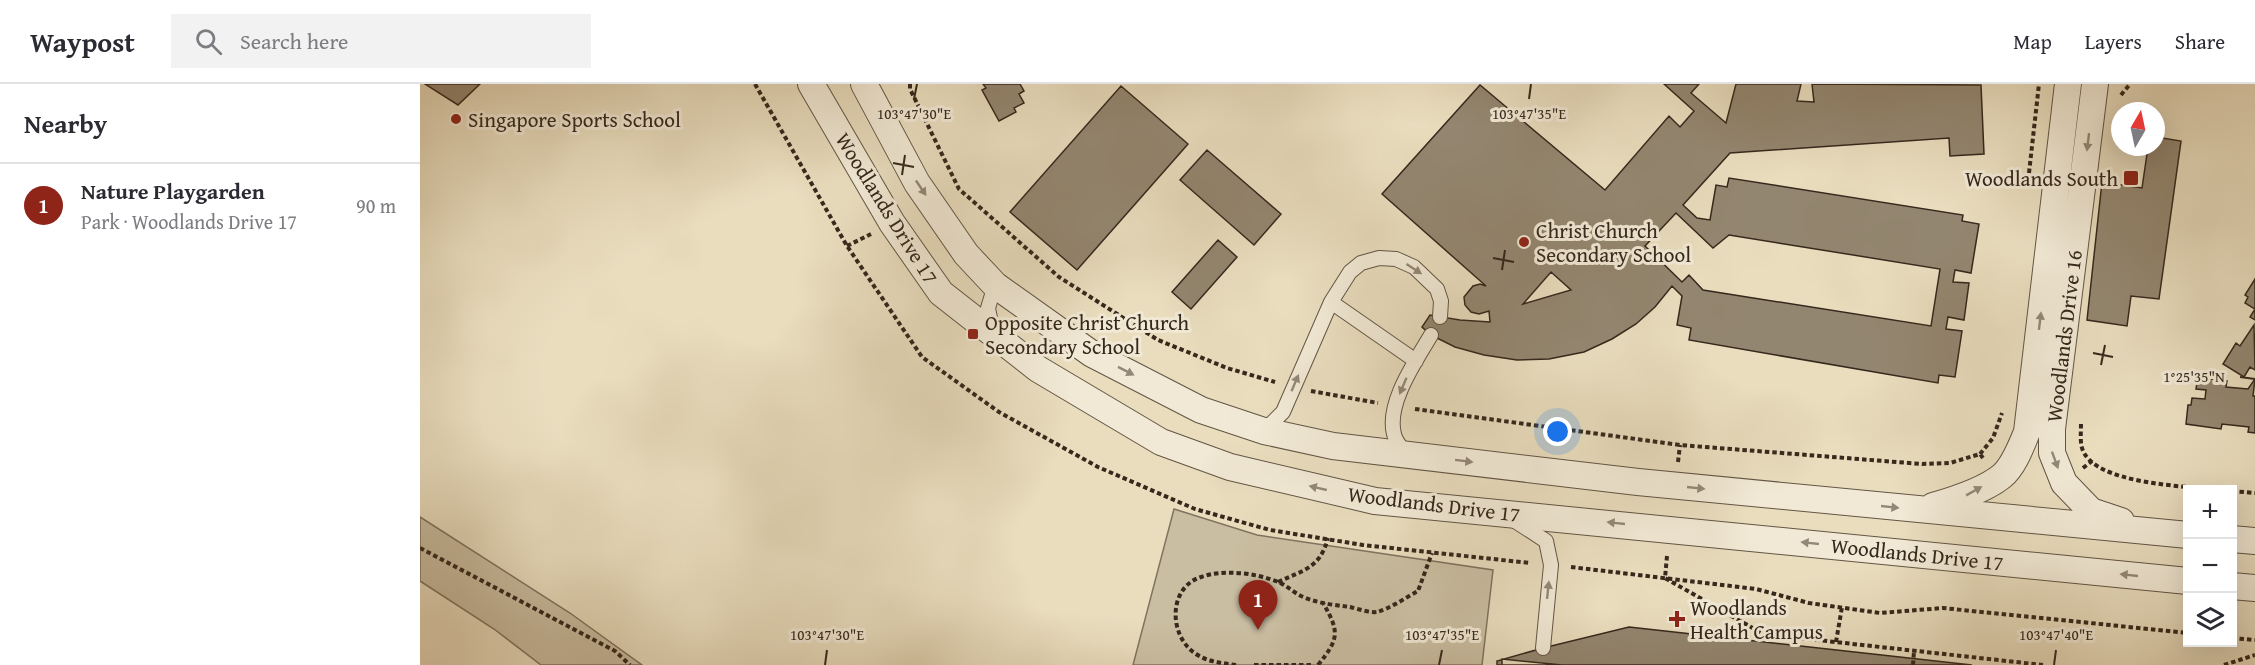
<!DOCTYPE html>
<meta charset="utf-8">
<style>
body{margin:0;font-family:"Gentium Book Plus",serif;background:#f2f2f3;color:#2b2b33}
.controls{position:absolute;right:18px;bottom:18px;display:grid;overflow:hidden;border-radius:0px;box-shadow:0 6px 24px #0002}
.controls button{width:54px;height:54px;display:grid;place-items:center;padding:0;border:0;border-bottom:2px solid #e1e1e2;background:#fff;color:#2b2b33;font:30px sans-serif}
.compass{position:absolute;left:1691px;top:18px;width:54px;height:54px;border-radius:50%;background:#fff;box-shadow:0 6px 24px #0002;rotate:9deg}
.you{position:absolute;left:1138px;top:348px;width:21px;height:21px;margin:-15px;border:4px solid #fff;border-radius:50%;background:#1a73e8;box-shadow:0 0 0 9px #1a73e833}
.badge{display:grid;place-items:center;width:39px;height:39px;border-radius:50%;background:#8f2418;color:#fff;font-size:20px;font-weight:700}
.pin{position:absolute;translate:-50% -50px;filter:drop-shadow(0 2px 3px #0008)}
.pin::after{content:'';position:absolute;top:32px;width:21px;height:18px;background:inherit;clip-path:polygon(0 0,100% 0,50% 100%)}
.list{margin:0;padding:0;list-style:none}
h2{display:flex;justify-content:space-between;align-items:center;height:78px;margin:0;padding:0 24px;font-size:26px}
h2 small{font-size:20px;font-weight:400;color:#7c7c81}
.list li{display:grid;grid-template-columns:39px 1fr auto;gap:18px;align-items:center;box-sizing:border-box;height:84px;padding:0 24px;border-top:2px solid #e1e1e2}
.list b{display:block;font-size:22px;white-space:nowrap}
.list p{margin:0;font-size:20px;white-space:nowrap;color:#7c7c81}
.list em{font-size:20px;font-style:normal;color:#7c7c81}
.icon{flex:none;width:33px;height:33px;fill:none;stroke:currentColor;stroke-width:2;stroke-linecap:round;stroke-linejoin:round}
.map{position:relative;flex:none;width:1835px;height:581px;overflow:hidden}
header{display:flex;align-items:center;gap:36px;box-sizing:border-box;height:84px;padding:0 30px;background:#fff;border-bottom:2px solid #e1e1e2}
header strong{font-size:28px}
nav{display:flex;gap:33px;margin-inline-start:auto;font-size:21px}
.search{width:420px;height:54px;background:#f2f2f3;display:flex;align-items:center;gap:15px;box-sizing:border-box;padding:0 21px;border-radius:0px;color:#7c7c81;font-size:22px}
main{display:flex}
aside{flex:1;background:#fff}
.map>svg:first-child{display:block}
</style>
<header>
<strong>Waypost</strong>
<div class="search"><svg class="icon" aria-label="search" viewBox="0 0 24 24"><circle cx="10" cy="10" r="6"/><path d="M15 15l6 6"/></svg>Search here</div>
<nav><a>Map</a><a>Layers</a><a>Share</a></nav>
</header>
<main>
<aside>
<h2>Nearby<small></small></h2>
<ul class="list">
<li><span class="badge">1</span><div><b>Nature Playgarden</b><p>Park · Woodlands Drive 17</p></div><em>90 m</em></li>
</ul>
</aside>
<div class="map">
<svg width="1835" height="581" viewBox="0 0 1835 581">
<rect width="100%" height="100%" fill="#e9ddbe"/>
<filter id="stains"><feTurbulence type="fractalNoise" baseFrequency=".00333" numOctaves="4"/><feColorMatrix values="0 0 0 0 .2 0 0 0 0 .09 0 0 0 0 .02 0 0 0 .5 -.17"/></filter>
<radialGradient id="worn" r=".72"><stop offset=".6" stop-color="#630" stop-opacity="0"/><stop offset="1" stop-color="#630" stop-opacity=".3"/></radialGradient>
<path fill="#cabea2" stroke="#80735f" stroke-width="1.5" d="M754,425L837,451L1073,486L1062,581H713Z
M0,433L150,529L222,581H121L74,545L0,497Z"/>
<path fill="#938670" stroke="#35281c" stroke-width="1.5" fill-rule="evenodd" d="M5,0H60L38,21Z
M563,0H600L604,7L599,10L604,19L594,24L596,28L579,37L562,6L566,4Z
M1244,0H1279L1271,9L1306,39L1316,0H1381L1377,17L1394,18L1392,0L1561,1L1564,70L1530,72L1529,54L1310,69L1263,121L1277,134L1290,136L1296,101L1307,103L1309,94L1543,131L1542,137L1559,140L1551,189L1535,186L1533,198L1549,199L1544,236L1528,233L1526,245L1542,247L1535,293L1519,291L1518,299L1269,256L1271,244L1257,241L1262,212L1252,202L1235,223L1216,240L1192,255L1164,268L1129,275L1097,276L1064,271L1035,263L1011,251L1002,243L1010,231L1040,236L1070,238L1069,227L1059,230L1051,228L1045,221L1044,213L1053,202L1060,200L1066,202L962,110L1060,1L1185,106L1249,32L1260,43L1274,27ZM1256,129L1293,164L1309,151L1520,185L1511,242L1283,206L1269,191L1262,198L1225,162ZM1131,188L1151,206L1103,220Z
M701,2L768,60L657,186L590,128Z
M1736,53L1761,57L1739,215L1711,212L1707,242L1667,236L1682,98L1722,104L1728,63H1736Z
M787,66L861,130L834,161L760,96Z
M798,156L817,173L771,225L752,208Z
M1835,195V236L1830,233L1835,225L1825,219L1828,213L1825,211Z
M1834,241L1835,286L1830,283L1824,293L1803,280L1816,259L1820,262Z
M1778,293L1807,297L1806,303L1828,305L1835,295L1833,312H1835V349L1828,348L1829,343L1802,340L1801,345L1766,340L1768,321H1771L1772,314L1785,315L1786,306L1776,305Z
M1209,543L1552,581H1077V577L1123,564Z
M1082,575L1142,581H1082Z"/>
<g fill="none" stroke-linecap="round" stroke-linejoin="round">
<defs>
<path id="service" d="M911,218L996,277
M573,249L568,224L575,201
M844,347L863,328L911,218L930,188L941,179L959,174L976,175L994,183L1017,205L1021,217L1020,233
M986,370C982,364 975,357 974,350C966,319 996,277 1011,251
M1092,435L1126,457L1131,481L1123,564"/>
<path id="minor" d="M391,0L472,139L521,209L618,285L741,358L810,383L955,417L1768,497
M444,0L497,99L546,170L575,201L672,270L781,326L844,347L913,362L1218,398L1768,451
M1675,0L1632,345V369L1644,399L1671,427L1701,437
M1513,422C1534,416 1565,406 1582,392C1594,382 1601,362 1607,348L1648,0
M1812,455L1835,457
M1812,502L1835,504"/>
</defs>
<use href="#service" stroke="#625544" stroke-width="16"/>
<use href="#minor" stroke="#625544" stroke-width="28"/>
<path stroke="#35281c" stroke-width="4" stroke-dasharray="4.5 3" stroke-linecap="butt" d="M335,0L427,162L502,273L579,328L678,383L775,425L850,446L943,461L1110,479
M490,0V5L539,105L639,193L738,256L807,284L855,298
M1701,11L1710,0
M1609,89L1619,0
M427,162L451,150
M891,307L958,319
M995,325L1260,361L1502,380L1530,379L1560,370L1563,374
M1661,340C1661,348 1660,357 1662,364C1673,401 1768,402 1800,406
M1560,370L1573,354L1582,329
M1258,378L1260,361
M1663,384L1672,377
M1812,407L1835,409
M0,464L195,567L210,581
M1247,472L1245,494L1343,550L1623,581
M1151,483L1336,505L1389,519L1460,529L1523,524L1768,549
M858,498C884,486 900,484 908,454
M1812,554L1835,556
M1416,558L1422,523
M816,581C802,579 788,578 776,570C749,553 747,504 781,493C803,485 837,489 858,498C866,501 873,508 881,512C896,519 914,521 930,523C938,525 950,529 957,528C969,525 987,513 998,507L1012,469
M834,581H893
M898,581C919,555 920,548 903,519
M1493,581L1494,567
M1804,581L1835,571"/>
<use href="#service" stroke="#f1e9d5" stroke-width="14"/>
<use href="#minor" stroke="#f1e9d5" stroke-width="26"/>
</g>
<defs><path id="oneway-solid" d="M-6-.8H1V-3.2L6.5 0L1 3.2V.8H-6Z" transform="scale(1.5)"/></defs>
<g fill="#938878">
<use href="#oneway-solid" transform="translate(1668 58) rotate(97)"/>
<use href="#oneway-solid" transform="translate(501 104) rotate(56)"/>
<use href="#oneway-solid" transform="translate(994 185) rotate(33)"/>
<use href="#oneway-solid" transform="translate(1620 237) rotate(-83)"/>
<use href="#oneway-solid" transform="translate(706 287) rotate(27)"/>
<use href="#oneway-solid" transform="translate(875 299) rotate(-67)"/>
<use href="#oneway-solid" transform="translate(983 302) rotate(113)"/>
<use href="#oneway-solid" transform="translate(1635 376) rotate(70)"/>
<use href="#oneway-solid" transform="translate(1044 377) rotate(7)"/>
<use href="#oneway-solid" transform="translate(898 404) rotate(-167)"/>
<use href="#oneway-solid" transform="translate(1276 404) rotate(6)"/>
<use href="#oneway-solid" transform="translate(1554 407) rotate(-29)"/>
<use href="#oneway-solid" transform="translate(1470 423) rotate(6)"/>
<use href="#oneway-solid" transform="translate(1196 439) rotate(-174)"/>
<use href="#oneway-solid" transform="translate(1390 459) rotate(-174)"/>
<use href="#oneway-solid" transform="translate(1709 491) rotate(-174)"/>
<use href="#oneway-solid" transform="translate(1128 506) rotate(-84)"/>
</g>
<path fill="none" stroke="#35281c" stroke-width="2" d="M494,15L497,0M1109,15L1111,0M473,79L494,83M482,91L485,71M1073,174L1094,178M1082,186L1085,166M1673,269L1693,273M1681,281L1685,261M1820,293L1835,295M405,581L407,566M1019,581L1022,566M1634,581L1636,566"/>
<g fill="#8f2418" stroke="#f1e9d5" stroke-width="2">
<circle cx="36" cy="35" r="6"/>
<rect x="1703" y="86" width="16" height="16" rx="3"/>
<circle cx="1104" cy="158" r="6"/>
<rect x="547" y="244" width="12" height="12" rx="3"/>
<path d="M1254 526h6v6h6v6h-6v6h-6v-6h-6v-6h6z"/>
</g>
<g text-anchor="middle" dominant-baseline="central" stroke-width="6" stroke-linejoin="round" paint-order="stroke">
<g font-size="21" fill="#35281c" stroke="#f1e9d5" text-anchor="start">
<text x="48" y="35">Singapore Sports School</text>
<text x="1698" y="94" text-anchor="end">Woodlands South</text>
<text x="1116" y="146">Christ Church<tspan x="1116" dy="24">Secondary School</tspan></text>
<text x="565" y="238">Opposite Christ Church<tspan x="565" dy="24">Secondary School</tspan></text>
<text x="1270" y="523">Woodlands<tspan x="1270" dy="24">Health Campus</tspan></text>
</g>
<g font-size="21" fill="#35281c" stroke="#f1e9d5">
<text transform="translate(467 124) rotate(58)">Woodlands Drive 17</text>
<text transform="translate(1644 252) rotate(-83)">Woodlands Drive 16</text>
<text transform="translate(1014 420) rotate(7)">Woodlands Drive 17</text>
<text transform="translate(1497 470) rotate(6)">Woodlands Drive 17</text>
</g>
</g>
<g font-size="15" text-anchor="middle" fill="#35281c" stroke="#f1e9d5" stroke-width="6" stroke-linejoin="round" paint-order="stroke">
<text x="494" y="35">103°47'30"E</text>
<text x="1109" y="35">103°47'35"E</text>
<text x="1774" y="298">1°25'35"N</text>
<text x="407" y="556">103°47'30"E</text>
<text x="1022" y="556">103°47'35"E</text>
<text x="1636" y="556">103°47'40"E</text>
</g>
<rect width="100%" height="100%" filter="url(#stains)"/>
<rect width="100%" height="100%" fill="url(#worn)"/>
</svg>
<div class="controls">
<button>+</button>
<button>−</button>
<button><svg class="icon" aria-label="layers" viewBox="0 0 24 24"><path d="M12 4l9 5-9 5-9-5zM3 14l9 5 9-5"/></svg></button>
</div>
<svg class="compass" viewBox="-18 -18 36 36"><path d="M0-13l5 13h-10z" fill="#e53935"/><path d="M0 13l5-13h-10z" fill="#7c7c81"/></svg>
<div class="you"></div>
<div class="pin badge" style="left:838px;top:546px">1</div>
</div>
</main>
